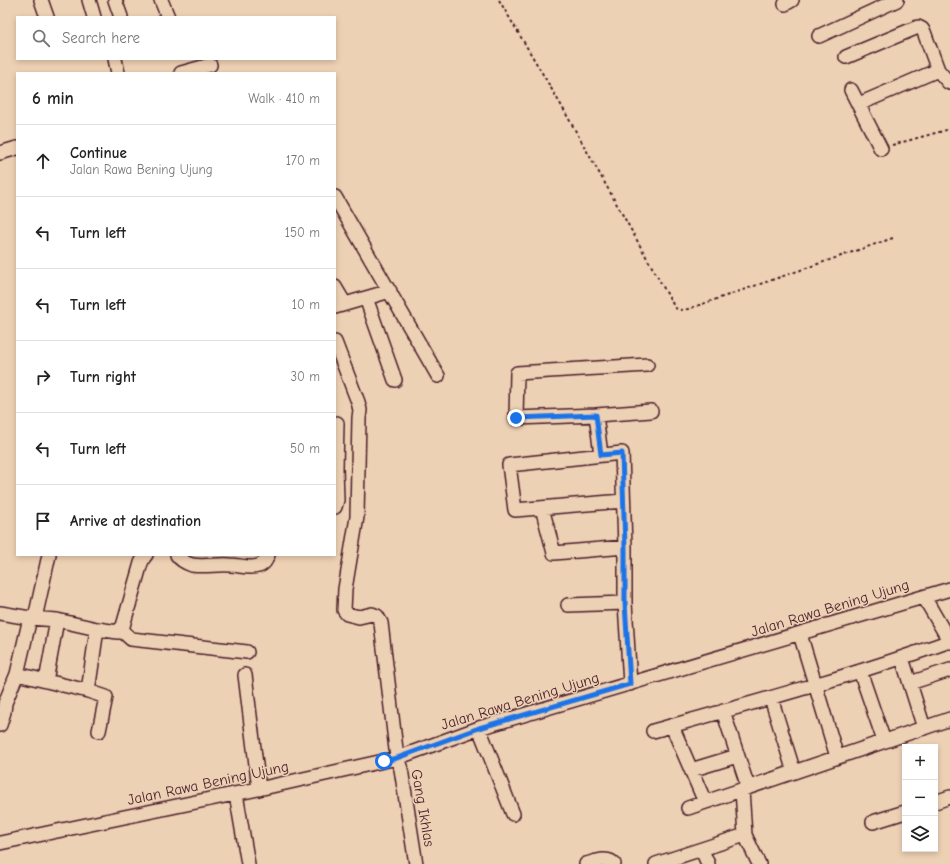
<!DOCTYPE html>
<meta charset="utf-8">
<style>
body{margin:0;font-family:"Comic Neue",sans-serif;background:#f2f2f2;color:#222}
.controls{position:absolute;right:12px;bottom:12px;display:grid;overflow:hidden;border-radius:0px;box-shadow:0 2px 6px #0003}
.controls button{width:36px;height:36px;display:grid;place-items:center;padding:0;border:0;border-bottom:1px solid #e0e0e0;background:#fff;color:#222;font:20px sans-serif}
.stop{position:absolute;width:12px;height:12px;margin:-9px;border:3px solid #1a73e8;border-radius:50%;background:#fff}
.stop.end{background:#1a73e8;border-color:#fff;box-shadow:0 1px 4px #0008}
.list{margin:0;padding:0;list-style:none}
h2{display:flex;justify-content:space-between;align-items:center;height:52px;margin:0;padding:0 16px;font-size:17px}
h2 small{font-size:13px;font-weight:400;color:#767676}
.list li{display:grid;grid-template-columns:26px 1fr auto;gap:12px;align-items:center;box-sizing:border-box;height:72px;padding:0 16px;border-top:1px solid #e0e0e0}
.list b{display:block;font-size:15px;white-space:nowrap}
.list p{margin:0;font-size:13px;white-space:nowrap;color:#767676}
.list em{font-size:13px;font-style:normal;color:#767676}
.icon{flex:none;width:22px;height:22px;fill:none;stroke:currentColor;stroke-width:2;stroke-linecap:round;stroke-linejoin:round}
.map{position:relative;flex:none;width:950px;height:864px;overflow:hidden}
.search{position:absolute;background:#fff;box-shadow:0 2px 6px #0003;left:16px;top:16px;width:320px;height:44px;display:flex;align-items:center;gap:10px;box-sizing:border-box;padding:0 14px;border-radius:0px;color:#767676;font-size:15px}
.panel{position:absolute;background:#fff;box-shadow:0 2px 6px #0003;left:16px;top:72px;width:320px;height:484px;border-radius:0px}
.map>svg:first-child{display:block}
</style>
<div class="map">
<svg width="950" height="864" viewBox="0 0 950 864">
<rect width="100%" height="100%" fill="#edd1b4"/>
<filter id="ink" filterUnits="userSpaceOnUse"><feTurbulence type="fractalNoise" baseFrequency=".025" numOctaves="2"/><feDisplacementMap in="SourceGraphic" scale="8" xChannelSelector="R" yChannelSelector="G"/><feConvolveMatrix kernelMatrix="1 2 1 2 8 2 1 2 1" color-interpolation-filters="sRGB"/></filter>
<g filter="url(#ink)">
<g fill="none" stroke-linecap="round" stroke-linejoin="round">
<defs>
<path id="minor" d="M41,0L47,17
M89,0L94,17
M115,0L121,17
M161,0L168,17
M785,4L792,0
M819,36L897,0
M846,57L918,27L922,29L924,32L938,70L948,82L950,83
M115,59L118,73
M181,73L210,65
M851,90L881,149
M859,104L938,70
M0,153L17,148
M335,197L438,376
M335,287L345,304
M366,298L395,380
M335,307L390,291
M335,342L358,402L360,410L359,418L357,517L345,589L344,610L347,614L359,617L372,614L377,616L381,623L397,758L401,769L416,864
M596,415L516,418L517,373L647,365
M601,455L596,415L651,411
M623,501L515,510L509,465L622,453L625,547V603L630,684
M335,507L337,500L336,468L337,423
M542,508L554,553L625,547
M177,555C181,561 186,563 192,565C204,567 218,564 230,565C239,565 249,569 258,566C264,565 266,560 268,555
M924,597L950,642
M568,605L625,603
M0,613L30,618
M35,618L49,555
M120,629L131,639L247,652
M800,634L837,757
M902,658L924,728
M860,671L884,741
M17,674L88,691L106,697L99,731
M245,675L259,789
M46,681L57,620
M910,683L950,670
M88,691L97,629
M771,698L794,772
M723,711L748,787
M0,725L4,712L5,703L17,674L30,618L57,620L97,629L118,632L123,626L141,563L144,557L146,555
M672,726L705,802
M479,728L513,814
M653,731C753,703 852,676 950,641
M691,770L737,756
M742,790L745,835L759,864
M236,794L248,864
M935,802L950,797
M688,808L950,719
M873,822L905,812
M0,843L263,788L397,758L479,728L950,589
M702,850L708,864
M586,864C594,862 608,856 614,864
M656,864L745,835"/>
</defs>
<use href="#minor" stroke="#4a1f2b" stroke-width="16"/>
<path stroke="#4a1f2b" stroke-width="2" stroke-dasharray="3 3" stroke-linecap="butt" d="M499,0L561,105L675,308L681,310L688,309L893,238
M892,145L950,129"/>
<use href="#minor" stroke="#edd1b4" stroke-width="13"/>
</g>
</g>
<g fill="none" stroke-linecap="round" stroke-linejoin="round" filter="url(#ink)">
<path stroke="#1a73e8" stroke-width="5" d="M384,761L397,758L479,728L630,684L625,603V547L622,453L601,455L596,415L516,418"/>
</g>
<g text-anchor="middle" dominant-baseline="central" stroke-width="3" stroke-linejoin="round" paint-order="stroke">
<g font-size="15" fill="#4a1f2b" stroke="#edd1b4">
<text transform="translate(830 608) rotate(-17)">Jalan Rawa Bening Ujung</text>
<text transform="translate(520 701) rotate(-17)">Jalan Rawa Bening Ujung</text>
<text transform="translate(208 783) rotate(-12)">Jalan Rawa Bening Ujung</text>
<text transform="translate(423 808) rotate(80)">Gang Ikhlas</text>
</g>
</g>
</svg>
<div class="controls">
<button>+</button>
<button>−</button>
<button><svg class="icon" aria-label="layers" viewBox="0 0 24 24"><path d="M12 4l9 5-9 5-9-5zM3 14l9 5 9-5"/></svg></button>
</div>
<div class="stop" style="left:384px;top:761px"></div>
<div class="stop end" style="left:516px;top:418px"></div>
<div class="search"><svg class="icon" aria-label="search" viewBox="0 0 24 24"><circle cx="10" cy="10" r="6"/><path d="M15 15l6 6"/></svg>Search here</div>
<section class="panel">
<h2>6 min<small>Walk · 410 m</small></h2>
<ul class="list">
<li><svg class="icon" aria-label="ahead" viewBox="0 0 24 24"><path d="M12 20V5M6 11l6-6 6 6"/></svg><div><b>Continue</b><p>Jalan Rawa Bening Ujung</p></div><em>170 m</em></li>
<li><svg class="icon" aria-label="left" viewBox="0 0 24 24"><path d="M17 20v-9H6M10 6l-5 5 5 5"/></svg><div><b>Turn left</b></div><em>150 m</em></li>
<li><svg class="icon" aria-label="left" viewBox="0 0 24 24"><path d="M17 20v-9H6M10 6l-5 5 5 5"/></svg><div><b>Turn left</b></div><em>10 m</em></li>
<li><svg class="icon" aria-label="right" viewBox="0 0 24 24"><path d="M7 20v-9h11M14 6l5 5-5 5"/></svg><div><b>Turn right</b></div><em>30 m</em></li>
<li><svg class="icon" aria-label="left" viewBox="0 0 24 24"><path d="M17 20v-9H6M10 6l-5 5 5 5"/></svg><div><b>Turn left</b></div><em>50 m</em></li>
<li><svg class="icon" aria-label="arrive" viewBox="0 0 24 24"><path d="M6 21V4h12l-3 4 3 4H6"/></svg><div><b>Arrive at destination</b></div></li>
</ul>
</section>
</div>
